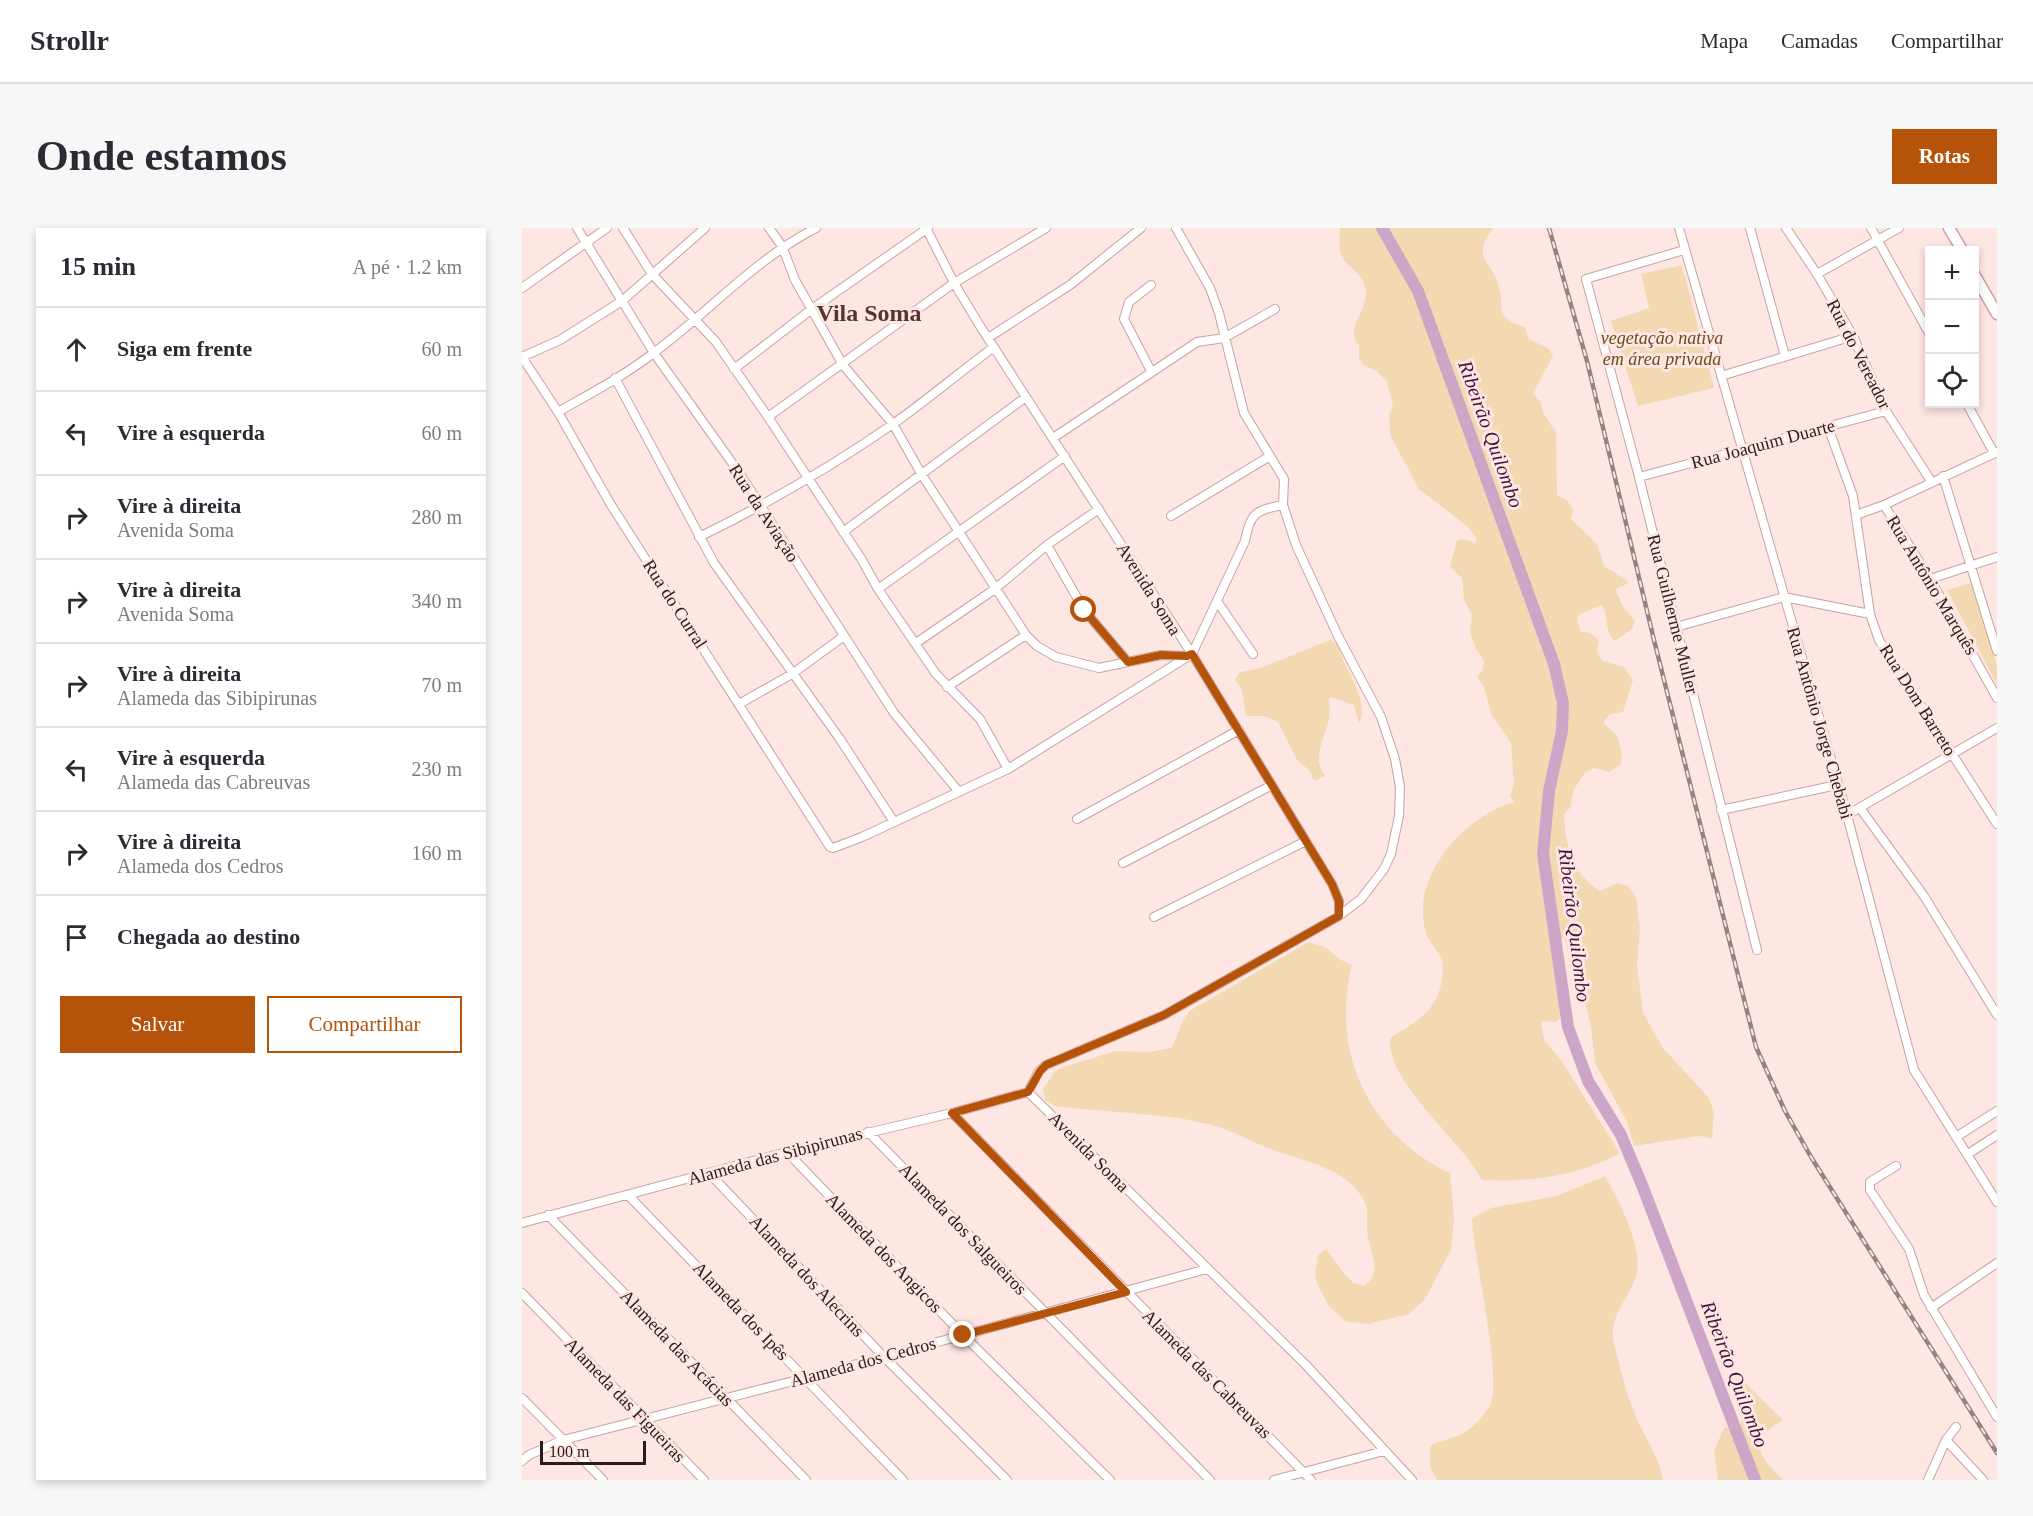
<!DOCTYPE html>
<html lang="pt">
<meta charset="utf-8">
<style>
body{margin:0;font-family:Georgia,serif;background:#f7f7f7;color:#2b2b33}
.controls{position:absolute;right:18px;top:18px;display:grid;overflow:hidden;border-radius:0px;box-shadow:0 3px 9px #0003}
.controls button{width:54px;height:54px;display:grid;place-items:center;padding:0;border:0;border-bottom:2px solid #e1e1e2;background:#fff;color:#2b2b33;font:30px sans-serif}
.scale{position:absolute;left:18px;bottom:15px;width:106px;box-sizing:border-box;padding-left:6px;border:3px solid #2a1c1b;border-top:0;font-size:16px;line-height:21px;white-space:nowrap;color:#2a1c1b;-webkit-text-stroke:4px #fee6e3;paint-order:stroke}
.stop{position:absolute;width:18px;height:18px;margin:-14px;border:4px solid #b45309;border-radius:50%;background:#fff}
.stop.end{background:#b45309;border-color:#fff;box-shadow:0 2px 6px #0008}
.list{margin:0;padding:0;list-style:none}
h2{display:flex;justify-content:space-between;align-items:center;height:78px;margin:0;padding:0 24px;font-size:26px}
h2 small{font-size:20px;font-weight:400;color:#7c7c81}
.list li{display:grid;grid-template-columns:39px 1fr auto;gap:18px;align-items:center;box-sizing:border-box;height:84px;padding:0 24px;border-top:2px solid #e1e1e2}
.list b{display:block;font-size:22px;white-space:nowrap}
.list p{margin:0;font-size:20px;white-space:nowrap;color:#7c7c81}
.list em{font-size:20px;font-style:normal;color:#7c7c81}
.actions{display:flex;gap:12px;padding:18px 24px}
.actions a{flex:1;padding:14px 0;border:2px solid #b45309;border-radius:0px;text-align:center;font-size:21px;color:#b45309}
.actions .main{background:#b45309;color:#fff}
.icon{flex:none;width:33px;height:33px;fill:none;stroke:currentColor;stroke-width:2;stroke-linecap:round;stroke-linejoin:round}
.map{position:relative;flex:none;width:1475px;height:1252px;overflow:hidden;border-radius:0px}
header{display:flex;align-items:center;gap:36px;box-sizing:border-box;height:84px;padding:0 30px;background:#fff;border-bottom:2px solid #e1e1e2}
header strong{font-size:28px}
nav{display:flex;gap:33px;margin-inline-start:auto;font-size:21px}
.intro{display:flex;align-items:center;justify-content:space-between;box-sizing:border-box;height:144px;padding:0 36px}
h1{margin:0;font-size:42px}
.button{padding:15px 27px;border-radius:0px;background:#b45309;color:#fff;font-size:21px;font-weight:700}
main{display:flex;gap:36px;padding:0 36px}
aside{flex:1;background:#fff;border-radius:0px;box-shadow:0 3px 9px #0003}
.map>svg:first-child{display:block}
</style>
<header>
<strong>Strollr</strong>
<nav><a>Mapa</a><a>Camadas</a><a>Compartilhar</a></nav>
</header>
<div class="intro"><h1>Onde estamos</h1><a class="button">Rotas</a></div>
<main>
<aside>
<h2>15 min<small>A pé · 1.2 km</small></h2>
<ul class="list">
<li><svg class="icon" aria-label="ahead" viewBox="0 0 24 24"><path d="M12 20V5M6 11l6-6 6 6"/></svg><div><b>Siga em frente</b></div><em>60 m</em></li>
<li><svg class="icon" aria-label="left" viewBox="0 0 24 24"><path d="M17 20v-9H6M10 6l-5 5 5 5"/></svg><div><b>Vire à esquerda</b></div><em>60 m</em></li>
<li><svg class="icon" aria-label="right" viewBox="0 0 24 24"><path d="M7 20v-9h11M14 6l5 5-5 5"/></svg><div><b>Vire à direita</b><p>Avenida Soma</p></div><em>280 m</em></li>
<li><svg class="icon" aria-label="right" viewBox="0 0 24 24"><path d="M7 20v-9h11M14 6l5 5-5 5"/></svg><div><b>Vire à direita</b><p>Avenida Soma</p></div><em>340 m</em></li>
<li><svg class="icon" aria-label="right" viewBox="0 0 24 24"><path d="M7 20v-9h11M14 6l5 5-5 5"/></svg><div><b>Vire à direita</b><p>Alameda das Sibipirunas</p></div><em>70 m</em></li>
<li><svg class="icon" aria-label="left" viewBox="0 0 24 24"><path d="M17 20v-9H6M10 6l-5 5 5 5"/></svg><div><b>Vire à esquerda</b><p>Alameda das Cabreuvas</p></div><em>230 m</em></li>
<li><svg class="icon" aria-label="right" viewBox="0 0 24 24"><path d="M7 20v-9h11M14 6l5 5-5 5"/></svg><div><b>Vire à direita</b><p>Alameda dos Cedros</p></div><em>160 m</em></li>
<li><svg class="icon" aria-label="arrive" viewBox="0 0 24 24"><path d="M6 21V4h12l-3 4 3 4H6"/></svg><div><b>Chegada ao destino</b></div></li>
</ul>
<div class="actions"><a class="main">Salvar</a><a>Compartilhar</a></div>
</aside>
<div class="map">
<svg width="1475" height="1252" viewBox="0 0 1475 1252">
<rect width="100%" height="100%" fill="#fee6e3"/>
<path fill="#f2d9b2" d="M818,0H971C949,31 968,30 976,56C984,80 970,89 1003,99L1007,111L1027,121L1031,128L1011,165L1019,175L1021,185L1034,204L1035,267L1045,272L1051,282L1049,291L1075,316L1082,338L1106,353L1105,356L1095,360L1094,364L1102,380L1113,393L1110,401L1093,413C1082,403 1087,389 1080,377L1058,386L1055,390L1058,403L1069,405L1077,413L1075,423L1080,433L1102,439L1111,452L1101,484L1088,486L1081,494L1095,508L1100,525L1099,536L1087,544L1072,540L1063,545L1052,561L1048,580L1042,586C1043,616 1051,647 1078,663L1096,655L1106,658L1114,669L1118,701L1115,738L1121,785L1141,820L1187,870L1192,885L1190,910L1177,908L1112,918L1105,894L1073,835L1069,799L1061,766L1062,754H1057L1050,744L1043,710L1031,714L1030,726L1045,784L1034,794L1019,793L1022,812L1039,832L1098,925C1054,949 1008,954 960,952C938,910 865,856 868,810C886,798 905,790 915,769C919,761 922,742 920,733C918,725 905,713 903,701C890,646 942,589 992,574L988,568L992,556L989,515L969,486L962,459L955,449L961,442L962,433L953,419L948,404L950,387L942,372L940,350L928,339L935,312L942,311L953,315L955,311L946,299L897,261L869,209L867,187L871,178L865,153L854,143L842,137L837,130V118C822,101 844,84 844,66C844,45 824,39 820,28C816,19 818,9 818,0Z
M1160,37L1192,160L1116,178L1089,93L1127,80L1119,46Z
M1452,354L1475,439V456L1425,362Z
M808,412L816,416C820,440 849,471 837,495L832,477L810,469L807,471C807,477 808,485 807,491C804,509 788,530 803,548L792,553L788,543L775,532L756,494L741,488H724L720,462L713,451L718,444L736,441Z
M785,715C809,716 811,731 830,737C808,823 847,907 928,945L932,989L929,1022L903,1071L887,1086L845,1096L823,1093L807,1078L796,1058L793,1048L796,1027L804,1021L824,1048L832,1055L842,1058C861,1044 849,1028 846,1009C843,995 849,982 840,969C823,941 783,933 754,923C731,915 711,902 686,896C636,884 584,885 533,878L523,872L521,861L533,843L542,839L594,823L627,824L649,820C658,807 657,793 669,782Z
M1083,948C1097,973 1124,1023 1113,1051C1105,1073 1086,1090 1092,1115C1098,1139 1104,1166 1114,1189C1123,1210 1138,1230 1141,1252H915L908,1239V1218C918,1212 927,1212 937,1207C948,1203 961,1189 967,1179C983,1156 950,1024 950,990L969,980L1035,968Z
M1223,1155L1261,1192C1225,1212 1236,1228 1261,1252H1196L1192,1223L1202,1200L1219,1199V1162Z"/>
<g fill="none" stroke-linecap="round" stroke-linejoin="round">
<path stroke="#cca6c7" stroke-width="12" d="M860,0L896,63L1032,436L1041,475L1040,503L1027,563L1021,626L1046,799L1066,853L1099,907L1120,957L1233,1252"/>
<defs>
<path id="minor" d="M55,0L132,125L218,246L372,485L437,564
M101,0L130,46L194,114L246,189L340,332L356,361L414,446L458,491L486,541
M183,0L100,73L38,112L0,129L36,184L89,277L308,619L311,620L340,609L486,541L670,426L723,313C728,285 734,282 761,277
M247,0L260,18L273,52L321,137L371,196L400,247L504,407L515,418L534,429L577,440L639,427L665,428
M404,0L432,55L458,98L670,426L810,656L817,673V688
M1157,0L1325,587L1392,842L1475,974
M1228,0L1263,128
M1264,0L1295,46L1331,108L1364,183L1409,253
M1349,0L1408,107
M1162,22L1064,51L1117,249L1235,722
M1295,46L1377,0
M0,60L85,0
M466,110L548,57L619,0
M212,141L290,81L406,0
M629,143L602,91L607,74L629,57
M1199,148L1331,108
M93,150L192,335L318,511L372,594
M1445,176L1472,225
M36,184C69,165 104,147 134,123C189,82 232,32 294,0
M246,189L432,55L524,0
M1306,199L1331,268L1348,386L1357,412L1475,596
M531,210L675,114L702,110L753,81
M1421,248L1475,423
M1117,249L1364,183
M1362,277L1408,351L1475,470
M1334,287L1362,277L1475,224
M649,288L748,228
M321,304L504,169
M177,309C245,276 309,239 371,196C405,172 438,144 472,119
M525,317L562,382L606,434
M1408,351L1475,329
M356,361L543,228
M695,373L731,426
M1154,399L1262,369L1348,386
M394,415L473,361L525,317L577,281
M425,459L504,407
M217,476L270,446L322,408
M1338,580L1402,668L1475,787
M1199,582L1315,557
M1325,587L1475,500
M555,591L717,502
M601,635L750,557
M632,689L784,613
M506,864L517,843L524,837L642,787L817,688L839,671L862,641L869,626L877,588L878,559L873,531L859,489L816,408L774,317L761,277L762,251L722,185L697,85L688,60L654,0
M506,864L784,1137L890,1252
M430,885L789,1252
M346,904L688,1252
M1434,909L1475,883
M265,924L441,1107L588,1252
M1446,926L1475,907
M1374,938L1348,954V962L1387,1021L1402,1067L1475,1189
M187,945L361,1128L485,1252
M106,967L381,1252
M26,987L284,1252
M0,995L265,924L430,885L506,864
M0,1065L182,1252
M1409,1080L1475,1035
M0,1170L81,1252
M1424,1212L1461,1252
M0,1233L7,1227L41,1212L283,1150L685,1041
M752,1252L862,1223
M1406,1252L1424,1212L1434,1199"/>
<path id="major" d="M1427,0L1440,22
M1452,46L1475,86"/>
</defs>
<use href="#minor" stroke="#c8a29f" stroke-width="10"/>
<use href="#major" stroke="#c8a29f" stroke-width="13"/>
<use href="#minor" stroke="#fff" stroke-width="8"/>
<use href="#major" stroke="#fff" stroke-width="10"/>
<defs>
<path id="rail" d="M1027,0L1065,133L1132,412L1234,819L1263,883L1289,929L1475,1225"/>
</defs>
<use href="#rail" stroke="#968381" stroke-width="4.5"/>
<use href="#rail" stroke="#fee6e3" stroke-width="2" stroke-dasharray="7" stroke-linecap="butt"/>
</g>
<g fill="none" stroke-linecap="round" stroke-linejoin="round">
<path stroke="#b45309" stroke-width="8" d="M441,1107L604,1064L430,885L506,864L518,843L524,837L642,787L817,688V673L810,656L670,426L665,428L639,427L606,434L562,382"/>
</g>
<g text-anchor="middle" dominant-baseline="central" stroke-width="6" stroke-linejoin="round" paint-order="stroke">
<g font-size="18" font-style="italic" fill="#684d1c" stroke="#fee6e3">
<text x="1140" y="110">vegetação nativa<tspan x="1140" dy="21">em área privada</tspan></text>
</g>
<g font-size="18" fill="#2a1c1b" stroke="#fee6e3">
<text transform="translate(1337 126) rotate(63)">Rua do Vereador</text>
<text transform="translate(1241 216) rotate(-15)">Rua Joaquim Duarte</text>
<text transform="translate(242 285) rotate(57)">Rua da Aviação</text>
<text transform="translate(1410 357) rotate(59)">Rua Antônio Marquês</text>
<text transform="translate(627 361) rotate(58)">Avenida Soma</text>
<text transform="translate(153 376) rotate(57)">Rua do Curral</text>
<text transform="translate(1151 386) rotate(76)">Rua Guilherme Muller</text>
<text transform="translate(1396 472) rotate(58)">Rua Dom Barreto</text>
<text transform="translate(1298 495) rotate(74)">Rua Antônio Jorge Chebabi</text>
<text transform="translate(567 924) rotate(45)">Avenida Soma</text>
<text transform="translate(253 928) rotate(-15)">Alameda das Sibipirunas</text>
<text transform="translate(441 1001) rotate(46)">Alameda dos Salgueiros</text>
<text transform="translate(362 1025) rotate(46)">Alameda dos Angicos</text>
<text transform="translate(285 1048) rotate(47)">Alameda dos Alecrins</text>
<text transform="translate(219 1083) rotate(46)">Alameda dos Ipês</text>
<text transform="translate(155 1120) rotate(46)">Alameda das Acácias</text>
<text transform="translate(341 1134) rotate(-15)">Alameda dos Cedros</text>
<text transform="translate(685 1146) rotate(45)">Alameda das Cabreuvas</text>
<text transform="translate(103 1172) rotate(46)">Alameda das Figueiras</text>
</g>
<g font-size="20" font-style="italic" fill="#41143f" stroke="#fee6e3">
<text transform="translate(969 206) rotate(70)">Ribeirão Quilombo</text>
<text transform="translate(1053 697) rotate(83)">Ribeirão Quilombo</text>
<text transform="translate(1213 1146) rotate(69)">Ribeirão Quilombo</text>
</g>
<g font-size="24" font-weight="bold" fill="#543532" stroke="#fee6e3">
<text x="347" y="85">Vila Soma</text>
</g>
</g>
</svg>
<div class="controls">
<button>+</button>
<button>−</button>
<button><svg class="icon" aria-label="locate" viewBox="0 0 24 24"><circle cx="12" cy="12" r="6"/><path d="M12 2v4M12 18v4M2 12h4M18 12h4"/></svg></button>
</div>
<div class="scale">100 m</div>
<div class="stop" style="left:562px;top:382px"></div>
<div class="stop end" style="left:441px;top:1107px"></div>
</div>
</main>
